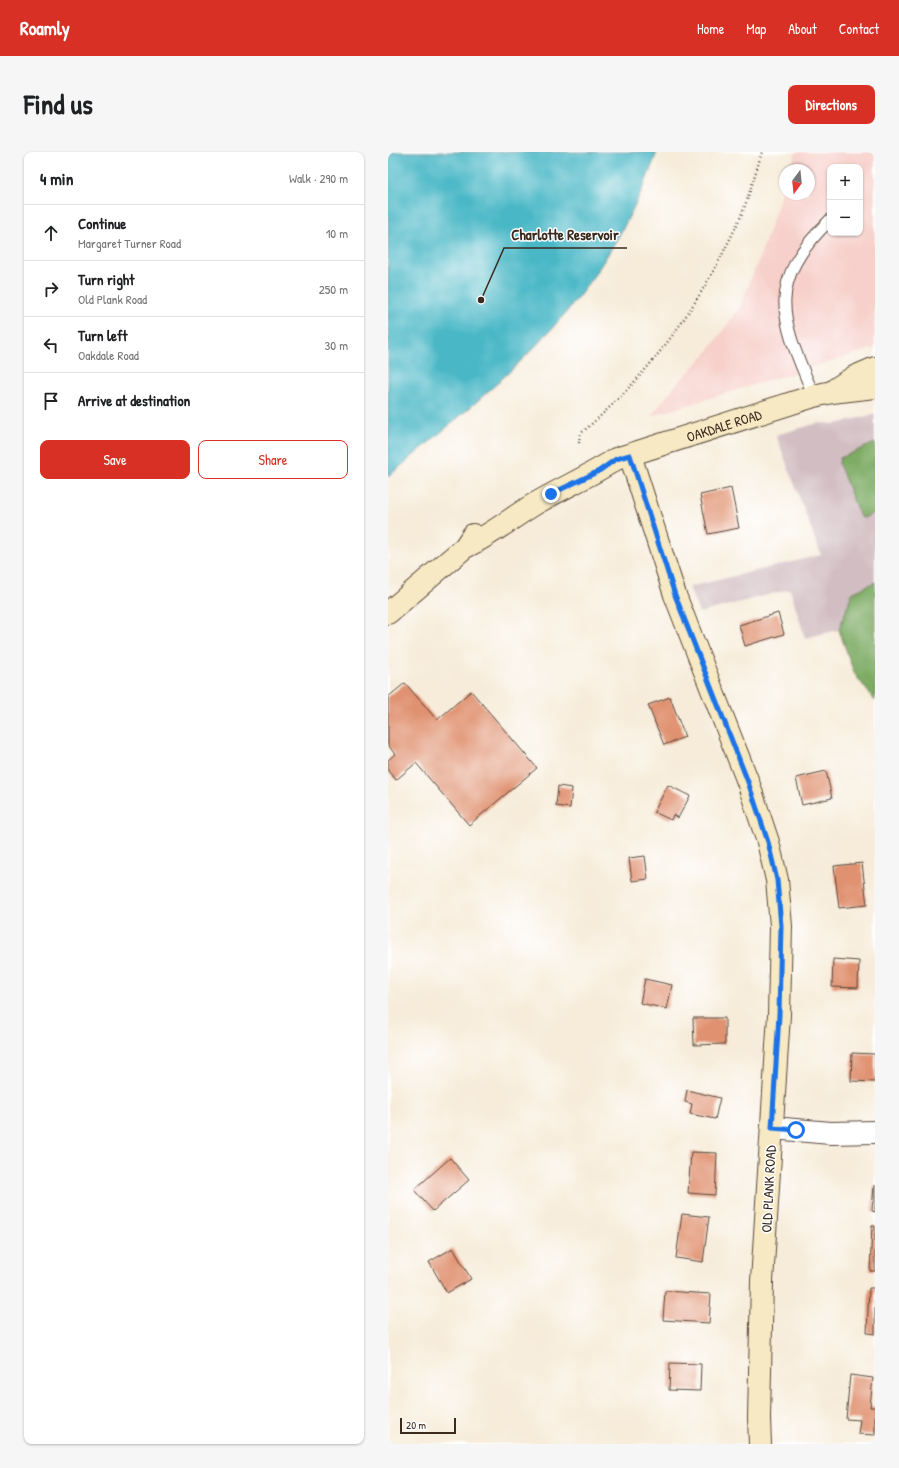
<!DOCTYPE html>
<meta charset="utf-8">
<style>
body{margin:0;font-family:"Patrick Hand",sans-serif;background:#f6f6f6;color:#202124}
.controls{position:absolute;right:12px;top:12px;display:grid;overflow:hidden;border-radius:8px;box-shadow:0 1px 3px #0004}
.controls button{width:36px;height:36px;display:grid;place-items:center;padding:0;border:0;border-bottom:1px solid #e0e0e0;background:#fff;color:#202124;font:20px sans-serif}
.compass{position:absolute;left:391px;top:12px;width:36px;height:36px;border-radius:50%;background:#fff;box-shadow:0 1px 3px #0004;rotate:195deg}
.scale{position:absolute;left:12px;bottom:10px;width:56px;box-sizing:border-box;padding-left:4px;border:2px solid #3b2a1e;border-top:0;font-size:11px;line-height:14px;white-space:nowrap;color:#3b2a1e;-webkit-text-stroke:3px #fff;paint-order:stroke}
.stop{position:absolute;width:12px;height:12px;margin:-9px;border:3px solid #1a73e8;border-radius:50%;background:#fff}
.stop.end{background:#1a73e8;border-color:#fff;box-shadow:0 1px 4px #0008}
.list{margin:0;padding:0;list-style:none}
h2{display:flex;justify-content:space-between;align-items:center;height:52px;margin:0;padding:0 16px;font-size:17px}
h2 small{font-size:13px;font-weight:400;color:#757577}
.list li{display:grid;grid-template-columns:26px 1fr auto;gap:12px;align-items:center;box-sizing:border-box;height:56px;padding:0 16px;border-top:1px solid #e0e0e0}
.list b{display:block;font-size:15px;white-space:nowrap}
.list p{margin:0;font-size:13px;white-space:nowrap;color:#757577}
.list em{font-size:13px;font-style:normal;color:#757577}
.actions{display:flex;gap:8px;padding:12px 16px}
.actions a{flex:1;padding:9px 0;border:1px solid #d93025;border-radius:8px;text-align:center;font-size:14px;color:#d93025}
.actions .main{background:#d93025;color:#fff}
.icon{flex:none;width:22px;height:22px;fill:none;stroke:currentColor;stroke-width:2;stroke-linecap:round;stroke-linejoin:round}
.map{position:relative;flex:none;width:487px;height:1292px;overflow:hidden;border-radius:8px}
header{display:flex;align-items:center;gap:24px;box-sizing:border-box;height:56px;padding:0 20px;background:#d93025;color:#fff}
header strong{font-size:19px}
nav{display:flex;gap:22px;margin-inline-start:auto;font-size:14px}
.intro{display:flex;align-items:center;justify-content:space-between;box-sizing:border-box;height:96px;padding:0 24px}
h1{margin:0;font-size:28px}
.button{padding:10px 18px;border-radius:8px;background:#d93025;color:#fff;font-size:14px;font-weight:700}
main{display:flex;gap:24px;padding:0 24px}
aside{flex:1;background:#fff;border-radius:8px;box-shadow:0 1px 3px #0004}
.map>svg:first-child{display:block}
</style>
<header>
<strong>Roamly</strong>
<nav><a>Home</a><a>Map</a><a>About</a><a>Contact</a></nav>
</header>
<div class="intro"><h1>Find us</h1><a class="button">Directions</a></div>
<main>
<aside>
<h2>4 min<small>Walk · 290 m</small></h2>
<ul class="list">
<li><svg class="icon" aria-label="ahead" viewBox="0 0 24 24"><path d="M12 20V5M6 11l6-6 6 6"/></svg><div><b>Continue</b><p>Margaret Turner Road</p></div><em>10 m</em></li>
<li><svg class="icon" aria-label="right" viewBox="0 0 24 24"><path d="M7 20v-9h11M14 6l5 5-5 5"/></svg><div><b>Turn right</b><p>Old Plank Road</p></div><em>250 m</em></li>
<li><svg class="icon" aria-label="left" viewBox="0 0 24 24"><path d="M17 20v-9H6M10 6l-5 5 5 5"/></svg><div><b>Turn left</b><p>Oakdale Road</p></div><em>30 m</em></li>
<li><svg class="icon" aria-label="arrive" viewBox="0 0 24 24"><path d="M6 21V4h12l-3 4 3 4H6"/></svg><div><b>Arrive at destination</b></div></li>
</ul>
<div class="actions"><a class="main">Save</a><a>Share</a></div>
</aside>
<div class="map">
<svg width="487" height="1292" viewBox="0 0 487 1292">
<rect width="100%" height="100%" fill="#fff"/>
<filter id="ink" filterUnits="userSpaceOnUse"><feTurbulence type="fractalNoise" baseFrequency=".025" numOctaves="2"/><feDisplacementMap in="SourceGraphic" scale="8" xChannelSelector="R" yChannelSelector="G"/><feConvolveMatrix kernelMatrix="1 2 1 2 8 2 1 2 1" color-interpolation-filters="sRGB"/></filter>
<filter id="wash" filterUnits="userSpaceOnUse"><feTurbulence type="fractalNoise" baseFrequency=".012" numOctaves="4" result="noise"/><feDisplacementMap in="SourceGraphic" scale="16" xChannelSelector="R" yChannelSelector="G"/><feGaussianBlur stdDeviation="0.9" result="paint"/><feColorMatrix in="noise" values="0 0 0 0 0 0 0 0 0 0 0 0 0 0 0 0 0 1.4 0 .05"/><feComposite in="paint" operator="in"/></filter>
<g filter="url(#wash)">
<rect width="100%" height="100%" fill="#f7ecda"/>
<path fill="#f7d0cb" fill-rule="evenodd" d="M408,0H487V196L263,264L287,234L317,203L352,155L372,104L397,32V42H421V18H402ZM442,15H472V81H442Z"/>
<path fill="#d2bec2" d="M487,262V469L417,486L402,437L311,461L301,435L433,403L388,283L430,271L448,272Z"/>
<path fill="#7eac65" stroke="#5c6b42" d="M487,291V360L476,366L472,365L451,312L452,306Z
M487,430V549L466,521L451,478L464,441Z"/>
<path fill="#4ab7c6" stroke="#427072" d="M0,0H269C247,62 212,123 168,172C118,229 57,276 0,325Z"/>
<g id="blocks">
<path fill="#e09170" d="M343,336L351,376L320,382L312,343Z
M390,461L396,482L357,494L351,473Z
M17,531L49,568L83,539L149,616L81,673L28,611L8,628L0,619V608L7,602L0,593V545Z
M282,545L297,585L276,593L260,553Z
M438,619L444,646L414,653L408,626Z
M280,633L302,644L290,666L285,663L283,668L266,660Z
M170,634L184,636L182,656L168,654Z
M257,704L260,727L244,729L241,706Z
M474,711L479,753L451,756L446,714Z
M445,807L471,809L470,836L444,835Z
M257,827L284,833L279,857L252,851Z
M305,866H337V892L306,893Z
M464,901L487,902V930L463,929Z
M299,938L332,946L327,967L302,962L304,952L297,950Z
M303,1000L329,1001L327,1043L300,1041Z
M62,1006L81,1028L45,1059L26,1038Z
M486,1033H487V1060L484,1059Z
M294,1062L321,1065L315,1110L288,1106Z
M484,1074H487V1119H482Z
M65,1096L83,1127L59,1141L41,1110Z
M481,1136H487V1182L479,1181Z
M277,1139L323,1142L321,1171L275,1168Z
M282,1211L313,1212L312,1239L281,1238Z
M462,1223L485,1226L482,1255H487V1283L470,1282L472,1268L458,1267Z"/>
</g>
</g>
<g filter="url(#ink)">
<use href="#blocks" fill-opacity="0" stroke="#57473a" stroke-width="1"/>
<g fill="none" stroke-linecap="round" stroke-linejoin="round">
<defs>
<path id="lane" d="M426,244C394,168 375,133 442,68"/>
<path id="street" d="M384,976L443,981L487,980"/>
<g id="secondary">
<path d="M449,236L466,225L487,216"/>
<path d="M242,303L287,443L360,630L380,690L389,728L393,774L391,863L374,1129L371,1266L372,1292"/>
<path id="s1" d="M77,395C102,384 122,367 145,353C172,337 202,324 228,307L426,244L444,240L487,235"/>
<path d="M0,461L77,395L85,383"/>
</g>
</defs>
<use href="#lane" stroke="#57473a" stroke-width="13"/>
<use href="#street" stroke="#57473a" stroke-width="24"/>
<use href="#secondary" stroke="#57473a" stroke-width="24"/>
<path stroke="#57473a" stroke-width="2.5" stroke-dasharray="1 3" stroke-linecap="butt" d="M191,291L192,282C265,220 312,153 352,66C361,45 367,22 374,0"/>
<use href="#lane" stroke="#fff" stroke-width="11"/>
<use href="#street" stroke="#fff" stroke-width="22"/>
<use href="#secondary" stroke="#f6e9c3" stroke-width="22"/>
</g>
</g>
<g fill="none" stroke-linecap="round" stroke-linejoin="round" filter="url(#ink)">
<path stroke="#1a73e8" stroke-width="5" d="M163,342L211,319L228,307L242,303L287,443L360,630L380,690L389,728L393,774L391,863L384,976L408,978"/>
</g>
<g text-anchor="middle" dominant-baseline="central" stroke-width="3" stroke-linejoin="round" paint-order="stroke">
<g font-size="14" fill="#3b2a1e" stroke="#fff">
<text stroke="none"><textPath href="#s1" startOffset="288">OAKDALE ROAD</textPath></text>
<text transform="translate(380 1037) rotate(-87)">OLD PLANK ROAD</text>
</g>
</g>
<path fill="none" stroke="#3b2a1e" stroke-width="1.5" d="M93 148L116 96H239"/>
<circle fill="#3b2a1e" stroke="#fff" stroke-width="1.5" cx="93" cy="148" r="4"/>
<g font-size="15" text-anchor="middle" font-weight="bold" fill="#3b2a1e" stroke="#fff" stroke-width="3" stroke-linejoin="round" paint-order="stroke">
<text x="177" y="88">Charlotte Reservoir</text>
</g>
</svg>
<div class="controls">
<button>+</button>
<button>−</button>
</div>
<svg class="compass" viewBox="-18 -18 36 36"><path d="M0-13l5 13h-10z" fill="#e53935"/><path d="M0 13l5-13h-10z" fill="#757577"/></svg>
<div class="scale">20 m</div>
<div class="stop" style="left:408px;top:978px"></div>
<div class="stop end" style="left:163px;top:342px"></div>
</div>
</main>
